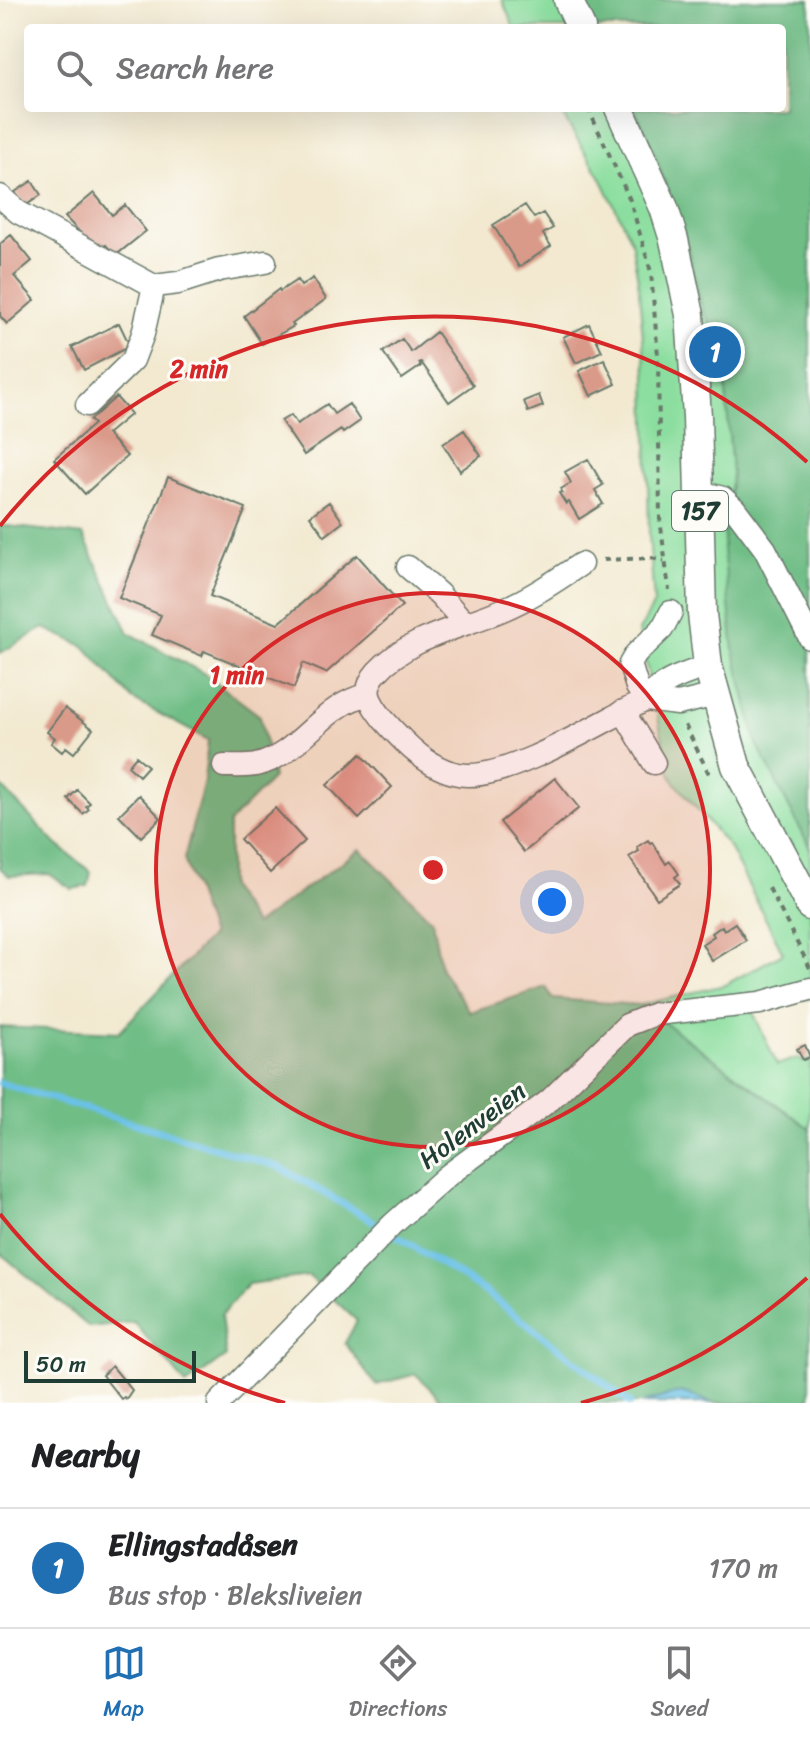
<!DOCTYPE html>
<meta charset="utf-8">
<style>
body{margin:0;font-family:Sriracha,sans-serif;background:#f2f2f2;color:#202124}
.scale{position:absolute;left:24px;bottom:20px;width:172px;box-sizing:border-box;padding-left:8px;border:4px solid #1f3d34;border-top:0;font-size:22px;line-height:28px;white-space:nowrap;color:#1f3d34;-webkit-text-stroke:6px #fdfcf7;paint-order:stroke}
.you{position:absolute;left:552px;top:902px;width:28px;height:28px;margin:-20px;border:6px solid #fff;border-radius:50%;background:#1a73e8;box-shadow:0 0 0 12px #1a73e833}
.badge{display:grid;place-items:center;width:52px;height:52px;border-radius:50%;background:#1f6fb2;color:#fff;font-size:26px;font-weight:700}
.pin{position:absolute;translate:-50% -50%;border:4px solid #fff;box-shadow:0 2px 8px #0006}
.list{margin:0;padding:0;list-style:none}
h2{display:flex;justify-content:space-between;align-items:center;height:104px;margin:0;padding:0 32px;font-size:34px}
h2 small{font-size:26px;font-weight:400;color:#757577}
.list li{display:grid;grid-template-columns:52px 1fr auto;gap:24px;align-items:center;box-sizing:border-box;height:120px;padding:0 32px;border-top:2px solid #e0e0e0}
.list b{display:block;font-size:30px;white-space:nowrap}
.list p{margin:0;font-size:26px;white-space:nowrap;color:#757577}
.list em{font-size:26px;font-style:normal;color:#757577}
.icon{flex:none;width:44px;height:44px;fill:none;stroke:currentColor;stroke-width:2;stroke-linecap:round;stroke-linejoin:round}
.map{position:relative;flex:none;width:810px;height:1403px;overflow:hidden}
.search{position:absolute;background:#fff;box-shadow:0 8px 32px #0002;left:24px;right:24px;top:24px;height:88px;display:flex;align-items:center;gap:20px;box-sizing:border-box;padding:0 28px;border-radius:8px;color:#757577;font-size:30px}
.sheet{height:224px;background:#fff}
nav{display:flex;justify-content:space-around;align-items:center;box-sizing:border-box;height:112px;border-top:2px solid #e0e0e0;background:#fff;font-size:22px;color:#757577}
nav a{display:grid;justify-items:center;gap:4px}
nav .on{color:#1f6fb2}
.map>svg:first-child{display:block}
</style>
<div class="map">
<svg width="810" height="1403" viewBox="0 0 810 1403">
<rect width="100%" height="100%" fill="#fdfcf7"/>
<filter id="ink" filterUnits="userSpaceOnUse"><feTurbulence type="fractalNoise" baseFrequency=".0125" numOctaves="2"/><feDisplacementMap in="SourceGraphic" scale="16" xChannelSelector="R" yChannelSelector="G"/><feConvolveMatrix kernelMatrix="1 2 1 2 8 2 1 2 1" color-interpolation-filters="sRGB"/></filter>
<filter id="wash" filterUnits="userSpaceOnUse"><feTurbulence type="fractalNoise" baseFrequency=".006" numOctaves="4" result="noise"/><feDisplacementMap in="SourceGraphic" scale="32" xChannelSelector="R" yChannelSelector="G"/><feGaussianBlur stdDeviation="1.8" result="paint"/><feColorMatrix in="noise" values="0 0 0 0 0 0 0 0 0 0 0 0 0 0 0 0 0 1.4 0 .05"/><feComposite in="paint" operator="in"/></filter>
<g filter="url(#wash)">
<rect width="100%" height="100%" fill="#f2e9d0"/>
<path fill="#8bde9f" stroke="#558e6a" stroke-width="2" d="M502,0H585L596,28H514Z
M558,108H634L648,137L683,231L702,308L723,350L732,473L723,548L757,744L810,848V998L750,1005L777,1065L798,1058L803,1062L810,1060V1129L640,1005L725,985L783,953L729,847L673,780L670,773L639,631L654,604L649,534L646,373L638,280L631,240L600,176Z"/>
<path fill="#70bd86" stroke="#487d5d" stroke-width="2" d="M585,0H810V848L757,744L734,651L723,548L732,473L723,350L702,308L683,231L648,137L634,108H782V28H596Z
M0,525L83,535L129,633L205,674L260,716L273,778L229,823V887L255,925L360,849L432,920L441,969L470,1012L546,987L553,999L640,1005L810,1129V1403H444L416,1374L376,1385L345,1343L357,1321L309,1276L248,1284L221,1315L226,1356L186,1385L134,1322L89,1327L0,1253V1027L119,1032L211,936L184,859L204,781L208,740L132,699L84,646L44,628L0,653Z
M0,785L56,844L91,872L88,886L72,889L49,874L9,876L0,868Z"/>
<path fill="#6bc1e8" stroke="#457f8e" stroke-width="2" d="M681,1392L713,1403H642Z"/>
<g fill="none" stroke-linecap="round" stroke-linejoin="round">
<path stroke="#6bc1e8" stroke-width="7" d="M0,1083L279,1167L373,1221
M394,1234L484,1291L630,1403"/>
</g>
<g id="blocks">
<path fill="#da9a89" d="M32,181L41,195L25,206L15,192Z
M94,193L112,215L125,205L146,231L115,256L106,245L100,250L92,245L65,217Z
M525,205L534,218L543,213L553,228L543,234L551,246L519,267L493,225Z
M11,235L32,261L14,276L35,300L7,324L0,316V244Z
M313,278L326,299L292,324L294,326L262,344L244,316L279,289L280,291L297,280L301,286Z
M119,323L130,346L84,370L72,347Z
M589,324L602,351L576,363L563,337Z
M436,332L473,385L449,402L421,362L419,363L421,366L402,379L383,352L402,339L411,352Z
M604,359L616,384L591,396L579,371Z
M539,395L543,406L528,412L524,401Z
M116,397L131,414L107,434L127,456L85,494L54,459L94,424L90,420Z
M327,404L334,414L349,404L360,421L343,433L341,430L304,455L281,421L291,415L297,424Z
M464,430L481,456L460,471L443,444Z
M588,459L603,485L595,490L603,504L579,519L569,502L566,504L559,493L562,492L561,489L571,483L565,472Z
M168,477L246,508L210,596L278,624L357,555L402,606L326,673L303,663L294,688L204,651L202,656L152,635L161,615L119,598Z
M329,502L343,522L325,536L310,516Z
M65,708L93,729L74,753L66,747L62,752L51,743L55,738L47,732Z
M361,754L392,787L359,819L327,785Z
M136,756L148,766L139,776L128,766Z
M555,778L579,808L524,852L500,822Z
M77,790L90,803L86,806L89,809L83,814L68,799Z
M139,795L161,818L141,837L119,815Z
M275,808L305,841L270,873L240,839Z
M648,840L650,843L652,842L666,864L670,861L679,874L675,877L680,884L657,899L629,857L639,851L637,847Z
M735,923L746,940L712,961L702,944L714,936L712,933L722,926L724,930Z
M805,1045L810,1057L803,1060L797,1049Z
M112,1366L132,1390L126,1399L124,1397L121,1399L102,1375Z"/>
</g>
</g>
<g filter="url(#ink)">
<use href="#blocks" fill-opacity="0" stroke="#69796b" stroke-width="2"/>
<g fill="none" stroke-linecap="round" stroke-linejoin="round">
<defs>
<path id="minor" d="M0,196L18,212L154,286L178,283L219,270L265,262
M87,405L133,360L143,334L154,286
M700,492L723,498L735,509L765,549L810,638
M581,564C555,581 531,598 502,610C460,628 409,637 377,672C361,690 370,702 383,719C404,743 433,774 467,775C513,777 602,721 646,700C662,680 685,674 708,666
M408,567L439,594L465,623
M646,700L637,687L630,664L636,654L662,629L671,612
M646,700L678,704L716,695
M623,711L654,763
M224,766C235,766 246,767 256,765C300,755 322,704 367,695
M219,1403L393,1224L447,1176L550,1100L627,1025L655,1014L760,1003L810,989"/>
<path id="major" d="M568,0L581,28
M619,108L664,208L674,240L690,315L697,416L702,614L708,666L736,766L810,906"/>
</defs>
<use href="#minor" stroke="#69796b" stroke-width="25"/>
<use href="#major" stroke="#69796b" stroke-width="31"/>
<path stroke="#69796b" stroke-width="4" stroke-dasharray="6 6" stroke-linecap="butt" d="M588,108L630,200L651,272L658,356L660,519L669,590
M603,560L651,558L664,561
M685,725L711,778
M769,888L810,968"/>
<use href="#minor" stroke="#fff" stroke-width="22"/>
<use href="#major" stroke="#fff" stroke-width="28"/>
</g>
</g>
<circle cx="433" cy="870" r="277" fill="#d62828" fill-opacity=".12"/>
<g fill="none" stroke="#d62828" stroke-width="4">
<circle cx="433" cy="870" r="277"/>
<path d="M807 1278A553 553 0 0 1 581 1403M285 1403A553 553 0 0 1 0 1214M0 526A553 553 0 0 1 807 462"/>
</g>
<g text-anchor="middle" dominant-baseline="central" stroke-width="6" stroke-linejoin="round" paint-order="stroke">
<rect fill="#fdfcf7" stroke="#62766e" stroke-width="2" x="672" y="491" width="56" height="40" rx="6"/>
<g font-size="24" font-weight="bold" fill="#1f3d34">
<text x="700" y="511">157</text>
</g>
<g font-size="26" fill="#1f3d34" stroke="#fdfcf7">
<text transform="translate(472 1125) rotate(-37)">Holenveien</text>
</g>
</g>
<circle cx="433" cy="870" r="12" fill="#d62828" stroke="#fdfcf7" stroke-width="4"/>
<g font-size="24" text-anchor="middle" font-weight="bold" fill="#d62828" stroke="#fdfcf7" stroke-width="6" stroke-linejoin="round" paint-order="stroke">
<text x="199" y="377">2 min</text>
<text x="237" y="683">1 min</text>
</g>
</svg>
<div class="scale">50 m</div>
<div class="you"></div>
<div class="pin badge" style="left:715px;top:352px">1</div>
<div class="search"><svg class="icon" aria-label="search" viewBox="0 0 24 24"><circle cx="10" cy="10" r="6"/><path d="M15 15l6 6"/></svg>Search here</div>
</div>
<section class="sheet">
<h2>Nearby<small></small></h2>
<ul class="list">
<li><span class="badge">1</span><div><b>Ellingstadåsen</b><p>Bus stop · Bleksliveien</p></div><em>170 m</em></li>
</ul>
</section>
<nav>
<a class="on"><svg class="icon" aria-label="map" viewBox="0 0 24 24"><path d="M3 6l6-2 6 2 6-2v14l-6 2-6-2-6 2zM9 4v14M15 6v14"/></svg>Map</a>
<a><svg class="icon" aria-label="directions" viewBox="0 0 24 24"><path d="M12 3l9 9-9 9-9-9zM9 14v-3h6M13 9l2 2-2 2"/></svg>Directions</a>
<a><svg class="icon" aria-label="saved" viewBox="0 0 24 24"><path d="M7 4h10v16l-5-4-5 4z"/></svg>Saved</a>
</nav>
